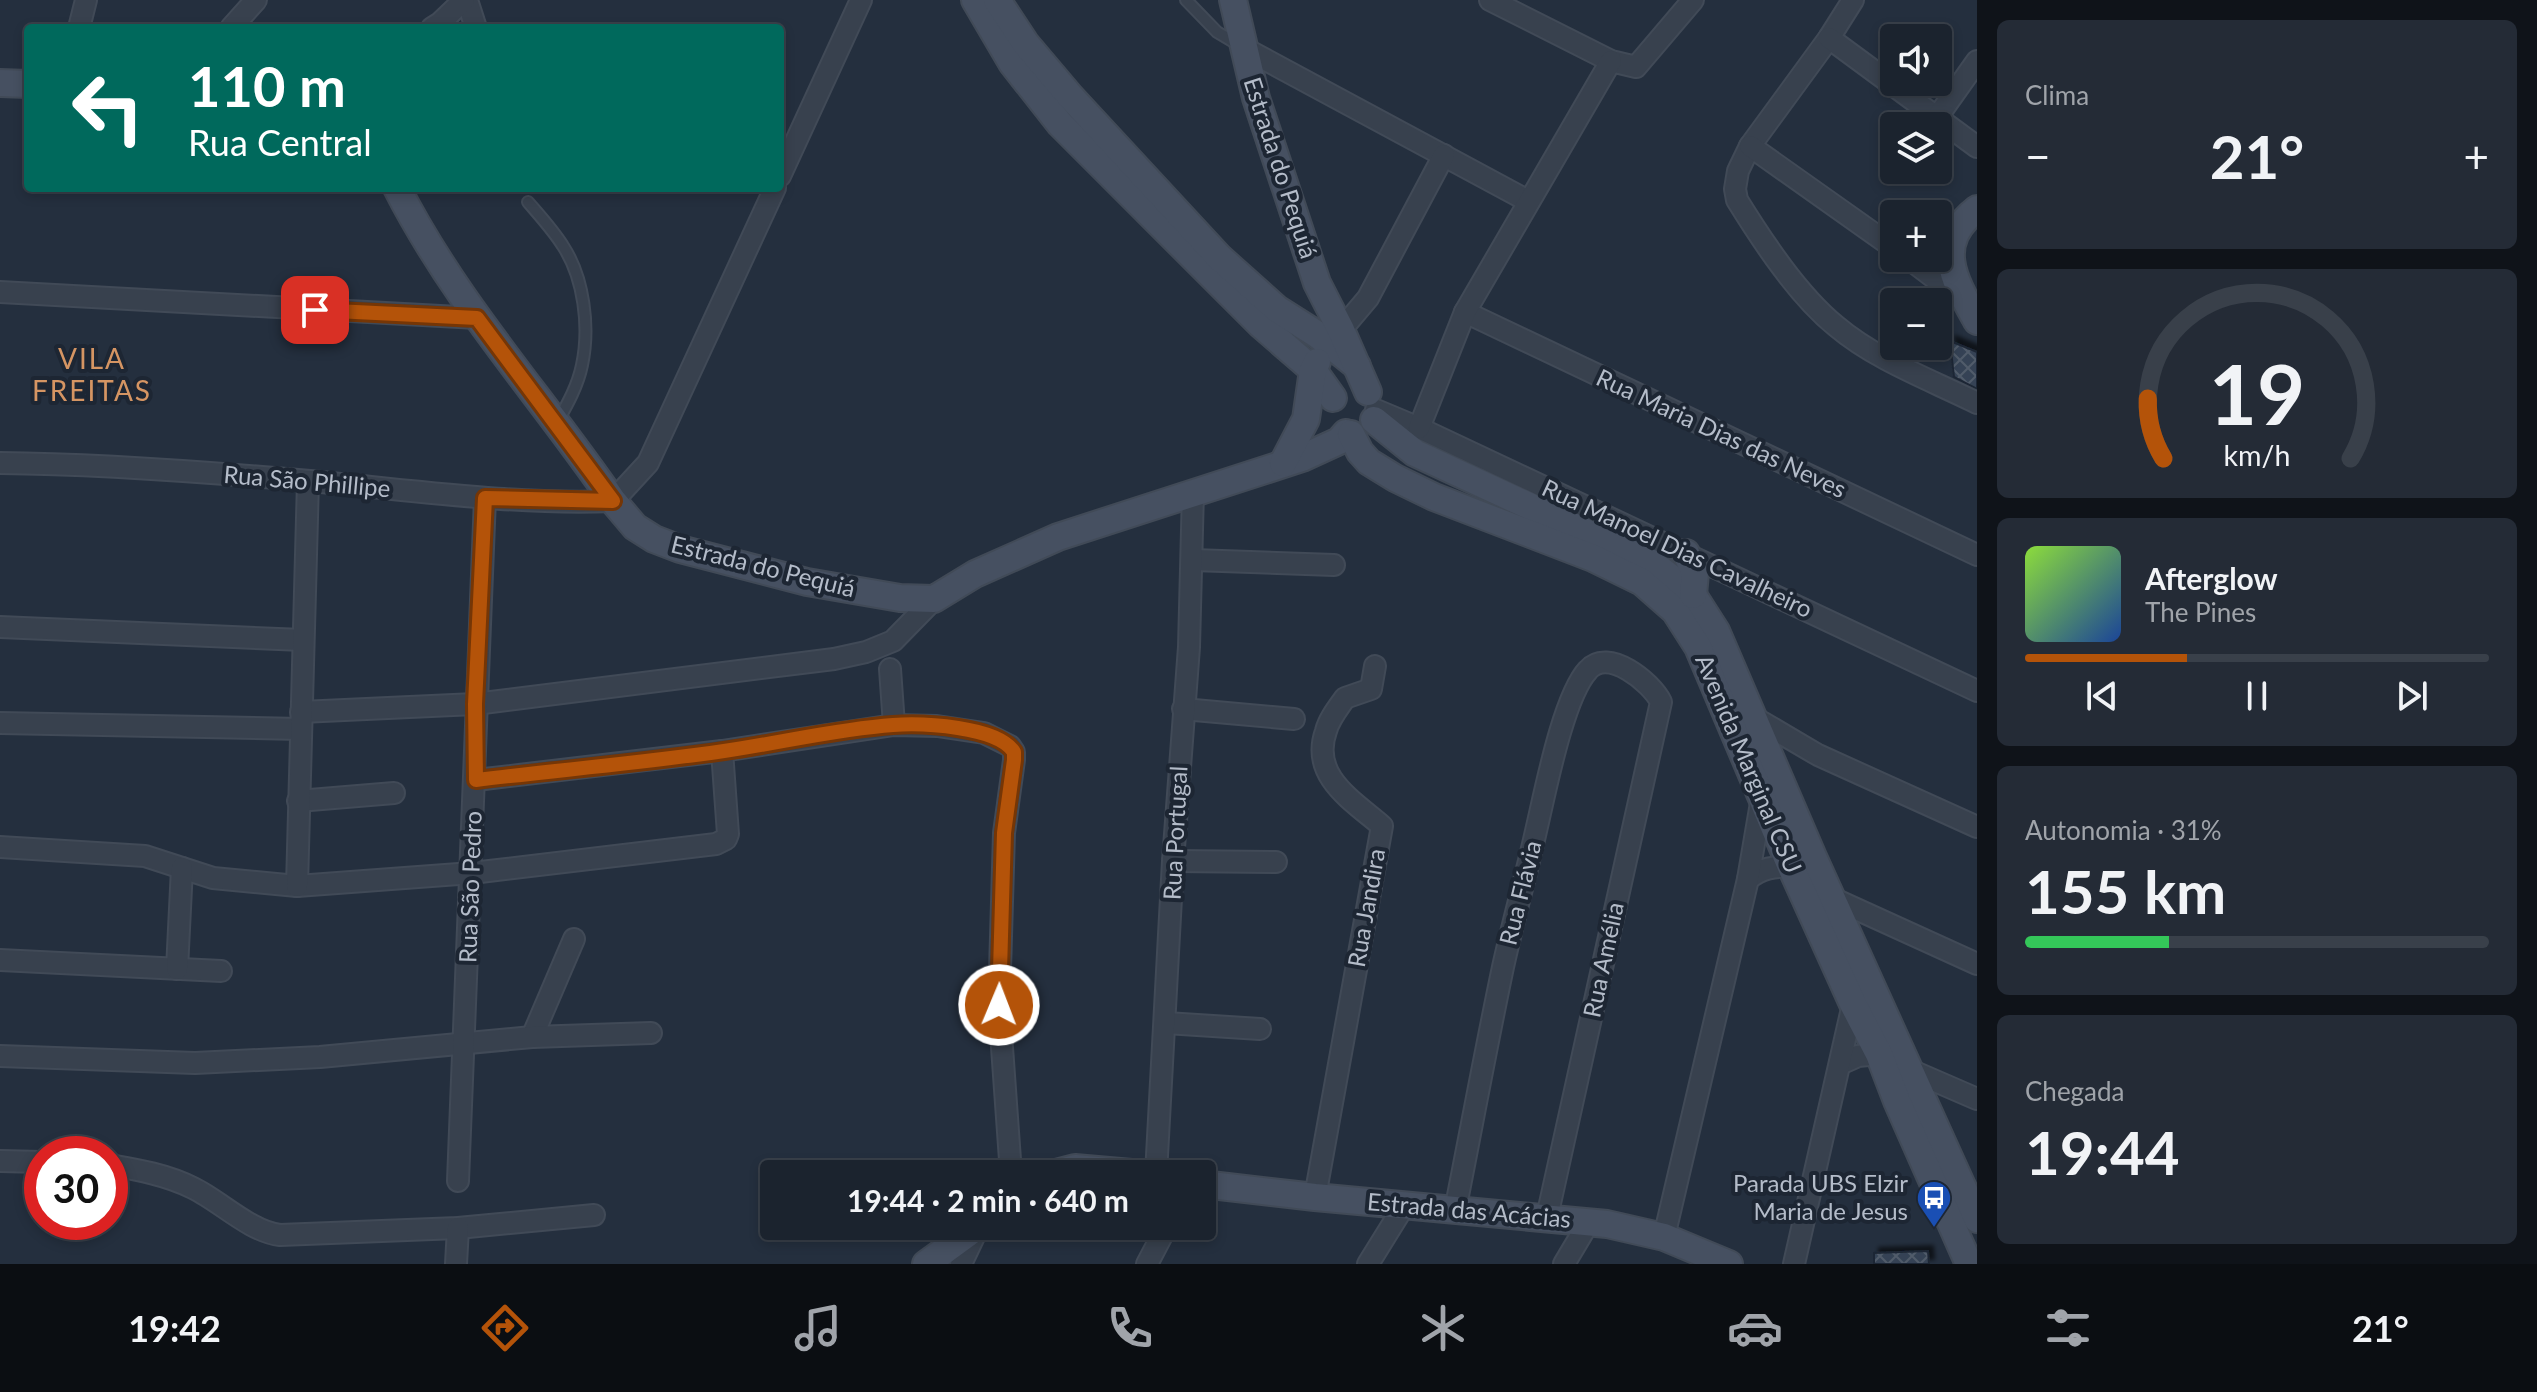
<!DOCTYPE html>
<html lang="pt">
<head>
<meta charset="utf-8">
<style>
	:root { --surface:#1b232e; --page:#242b36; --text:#f1f3f6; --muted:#a0a4aa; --line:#39404a; --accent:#b45309 }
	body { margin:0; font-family:Lato,sans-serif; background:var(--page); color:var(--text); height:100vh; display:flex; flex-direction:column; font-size:30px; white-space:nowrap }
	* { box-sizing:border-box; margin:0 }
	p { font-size:26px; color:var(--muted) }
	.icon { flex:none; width:44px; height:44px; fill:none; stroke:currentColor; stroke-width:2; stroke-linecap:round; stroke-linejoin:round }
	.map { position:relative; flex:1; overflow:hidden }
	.panel { display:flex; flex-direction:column; gap:20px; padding:20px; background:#0f1319; width:560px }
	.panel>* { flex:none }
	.hud { position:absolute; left:24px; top:24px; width:760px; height:168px; border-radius:8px; box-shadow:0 4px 12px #0003,0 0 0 2px var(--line); background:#00695c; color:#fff; overflow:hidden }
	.controls { position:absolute; left:1880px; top:24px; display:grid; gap:16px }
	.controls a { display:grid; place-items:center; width:72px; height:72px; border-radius:8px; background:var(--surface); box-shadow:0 4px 12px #0003,0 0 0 2px var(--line); font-size:40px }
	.speed { position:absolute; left:24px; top:1136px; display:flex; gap:16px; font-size:40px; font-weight:700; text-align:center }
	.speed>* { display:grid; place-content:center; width:104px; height:104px; border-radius:50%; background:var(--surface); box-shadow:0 4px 12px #0003,0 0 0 2px var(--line); line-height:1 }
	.speed .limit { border:12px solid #d22; background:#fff; color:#111 }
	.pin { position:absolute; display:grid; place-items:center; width:68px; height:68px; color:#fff; margin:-34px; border-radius:16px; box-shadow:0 4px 12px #0006 }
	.me { position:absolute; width:88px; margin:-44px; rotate:1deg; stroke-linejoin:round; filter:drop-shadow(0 0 6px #0008) }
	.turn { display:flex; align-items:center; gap:28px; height:168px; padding:0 32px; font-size:36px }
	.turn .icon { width:104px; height:104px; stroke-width:2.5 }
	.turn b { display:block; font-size:56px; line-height:68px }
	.big { font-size:60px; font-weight:700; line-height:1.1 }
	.panel .widget { flex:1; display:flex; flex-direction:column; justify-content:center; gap:12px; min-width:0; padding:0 28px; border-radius:12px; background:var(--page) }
	.panel .dial { align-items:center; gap:0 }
	.dial svg { height:208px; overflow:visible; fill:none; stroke:var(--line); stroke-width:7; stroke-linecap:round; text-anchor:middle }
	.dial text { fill:var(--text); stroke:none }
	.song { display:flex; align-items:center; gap:24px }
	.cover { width:96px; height:96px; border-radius:12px; background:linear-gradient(135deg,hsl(90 70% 55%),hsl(220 70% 35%)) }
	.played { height:8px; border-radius:4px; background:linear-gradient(90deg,var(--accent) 35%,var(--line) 35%) }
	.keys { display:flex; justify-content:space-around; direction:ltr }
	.heat { display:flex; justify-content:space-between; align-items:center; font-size:44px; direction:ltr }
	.charge { height:12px; border-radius:6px; background:linear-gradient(90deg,#34c759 31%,var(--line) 0) }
	.trip { position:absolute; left:760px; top:1160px; width:456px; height:80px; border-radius:8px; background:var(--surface); box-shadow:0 4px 12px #0003,0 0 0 2px var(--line); font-weight:700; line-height:80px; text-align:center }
	.menu { display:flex; height:128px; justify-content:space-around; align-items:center; background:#0b0e12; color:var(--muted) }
	.menu .icon { width:56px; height:56px }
	.menu .on { color:var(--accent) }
	.menu b { font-size:36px; color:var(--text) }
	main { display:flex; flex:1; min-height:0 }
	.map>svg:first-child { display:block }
</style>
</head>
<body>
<main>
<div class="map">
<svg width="1977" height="1264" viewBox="0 0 1977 1264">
	<defs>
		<pattern id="building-cross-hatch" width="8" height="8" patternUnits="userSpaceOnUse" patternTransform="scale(2)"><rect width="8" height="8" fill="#364354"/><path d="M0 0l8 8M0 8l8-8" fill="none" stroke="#515c6b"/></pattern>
		<filter id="shadow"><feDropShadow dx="5" dy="-5" stdDeviation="2" flood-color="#0009"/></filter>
	</defs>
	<rect width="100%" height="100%" fill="#242f3e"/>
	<g fill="url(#building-cross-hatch)" stroke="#1f2835" stroke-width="2" filter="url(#shadow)">
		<polygon points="1950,341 1977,352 1977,389 1954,377"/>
		<polygon points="1928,1251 1929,1264 1874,1264 1874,1253"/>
	</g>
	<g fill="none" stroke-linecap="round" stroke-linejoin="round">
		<defs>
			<g id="lane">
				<polyline points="1186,0 1217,32 1239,45"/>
				<path d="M528,202C540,216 553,230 563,246C584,278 590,327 582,365C578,385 568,403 558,421"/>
			</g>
			<g id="street">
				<polyline points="467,0 476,28"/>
				<polyline points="1490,0 1611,61 1636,67 1693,0"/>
				<path d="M1853,0L1829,38L1750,146L1738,171L1735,189L1737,200C1763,242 1798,295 1836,326C1876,360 1931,380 1977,403"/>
				<polyline points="79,28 86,0"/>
				<polyline points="231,28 256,0"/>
				<polyline points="432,28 440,23 464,0"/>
				<polyline points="1829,38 1977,147"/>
				<polyline points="1242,47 1528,201"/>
				<polyline points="1938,116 1977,61"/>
				<polyline points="1750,146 1894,248"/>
				<polyline points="780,176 861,0"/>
				<polyline points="1908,258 1966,302"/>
				<polyline points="0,292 477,318"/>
				<polyline points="1465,312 1977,555"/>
				<polyline points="1341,330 1368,298 1444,155"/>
				<polyline points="1376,410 1419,428 1977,691"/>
				<polyline points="1419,428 1465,312 1611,61"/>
				<path d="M0,463C103,464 207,472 310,481C411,490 512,505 613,501L648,463L775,188"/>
				<polyline points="1193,560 1334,565"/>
				<polyline points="0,627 303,640"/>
				<polyline points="890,669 894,725"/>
				<polyline points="1183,709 1294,719"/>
				<polyline points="301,712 475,704 834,659 866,652 893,641 934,599"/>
				<polyline points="1755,718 1818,755 1977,827"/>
				<polyline points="0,723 301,729"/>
				<polyline points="476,780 722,751 894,725 937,726 984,733 1010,746 1014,752 1014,760 1004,833 999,1005 1011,1174"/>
				<polyline points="298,801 394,793"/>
				<polyline points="0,847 145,856 213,878 297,886 472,873 716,844 726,839 728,834 722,751"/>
				<polyline points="1173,861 1276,862"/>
				<path d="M1748,879C1762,868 1774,866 1791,867"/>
				<polyline points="297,886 308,481"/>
				<polyline points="1832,898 1977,964"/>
				<polyline points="0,960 221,971"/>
				<polyline points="177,969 182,868"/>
				<polyline points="1166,1023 1260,1029"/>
				<polyline points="532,1037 574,939"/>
				<polyline points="0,1056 195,1063 320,1057 532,1037 651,1033"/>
				<polyline points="1840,1064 1858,1056 1879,1054 1910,1070 1977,1099"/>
				<polyline points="0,1161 42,1162"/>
				<path d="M110,1165C139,1170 167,1175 193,1188C220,1201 251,1232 280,1235L458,1228L594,1215"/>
				<polyline points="1156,1174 1173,861 1189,647 1193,491"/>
				<polyline points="458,1181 485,498"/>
				<path d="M1315,1197L1382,826C1352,800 1310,776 1326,731C1329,719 1338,708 1345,698L1371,689L1375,666"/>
				<path d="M1455,1211C1471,1130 1486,1048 1503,967C1513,921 1526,876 1536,831C1545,793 1563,697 1588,670C1608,647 1651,682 1661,702L1547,1217"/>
				<polyline points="1664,1237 1748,879 1762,797"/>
				<polyline points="456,1264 458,1228"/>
				<polyline points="961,1264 979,1226"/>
				<polyline points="1147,1264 1167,1226"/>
				<polyline points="1368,1264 1404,1206"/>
				<polyline points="1564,1264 1589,1222"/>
				<polyline points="1794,1264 1853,1004"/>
			</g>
			<g id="secondary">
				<polyline points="975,0 1012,63 1060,124 1261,325 1313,370 1333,398"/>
				<polyline points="997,0 1026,44 1070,96 1219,257 1277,309 1318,335 1357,366"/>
				<polyline points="1233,0 1256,98 1317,283 1341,330 1368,392"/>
				<polyline points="0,83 28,84"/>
				<path d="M397,188C455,302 541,396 613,501L635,527L654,539L680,549L807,582L900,598L934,599L975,574L1058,537L1302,458L1339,441L1346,433"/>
				<path d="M1977,209C1932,244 1954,280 1977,321"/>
				<polyline points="1374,420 1415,453 1652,563 1693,595 1716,631 1813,857 1977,1219"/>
				<polyline points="1351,434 1360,452 1369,462 1395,478 1434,497 1593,558 1642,582 1675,611 1698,647 1791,867 1853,1004 1879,1054 1897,1101 1969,1264"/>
				<polyline points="1283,463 1306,419 1313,370 1317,362"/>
				<polyline points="1686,553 1695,573 1693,595"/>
				<polyline points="1052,1174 1075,1168 1143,1174"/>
				<polyline points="1202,1184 1315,1197 1607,1224 1664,1237 1729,1264"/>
				<polyline points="926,1264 978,1226"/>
			</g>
		</defs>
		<use href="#lane" stroke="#414a57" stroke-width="14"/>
		<use href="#street" stroke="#414a57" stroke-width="24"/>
		<use href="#secondary" stroke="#414a57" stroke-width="30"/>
		<use href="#lane" stroke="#38414e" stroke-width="10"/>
		<use href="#street" stroke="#38414e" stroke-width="20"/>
		<use href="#secondary" stroke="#465061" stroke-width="26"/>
	</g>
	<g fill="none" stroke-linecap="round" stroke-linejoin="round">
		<defs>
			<path id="route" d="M315,310L477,318L613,501L485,498L475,704L476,780C558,770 642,763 724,751C780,743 837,729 893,725C922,723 997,726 1014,752V760L1004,833L999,1005"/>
		</defs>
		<use href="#route" stroke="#753606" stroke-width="20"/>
		<use href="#route" stroke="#b45309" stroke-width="14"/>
	</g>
	<defs>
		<symbol id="bus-pin" viewBox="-11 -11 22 30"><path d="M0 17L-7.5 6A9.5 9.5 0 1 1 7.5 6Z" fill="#1a4fb4" stroke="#1d2633"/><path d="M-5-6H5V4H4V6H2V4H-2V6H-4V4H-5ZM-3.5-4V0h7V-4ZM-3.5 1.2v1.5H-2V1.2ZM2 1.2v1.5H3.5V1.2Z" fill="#fff"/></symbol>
	</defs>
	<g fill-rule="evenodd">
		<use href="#bus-pin" x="1914" y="1178" width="40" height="54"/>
	</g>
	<g text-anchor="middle" stroke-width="8" stroke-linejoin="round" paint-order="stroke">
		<g font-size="24" fill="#b4bcc9" stroke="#1d2633">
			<text transform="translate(1280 168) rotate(72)" y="8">Estrada do Pequiá</text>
			<text transform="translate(1721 434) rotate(25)" y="8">Rua Maria Dias das Neves</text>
			<text transform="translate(307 482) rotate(5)" y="8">Rua São Phillipe</text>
			<text transform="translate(1677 549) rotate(25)" y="8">Rua Manoel Dias Cavalheiro</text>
			<text transform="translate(763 567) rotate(14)" y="8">Estrada do Pequiá</text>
			<text transform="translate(1748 764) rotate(67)" y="8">Avenida Marginal CSU</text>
			<text transform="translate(1176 833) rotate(-87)" y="8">Rua Portugal</text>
			<text transform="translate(471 887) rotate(-88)" y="8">Rua São Pedro</text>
			<text transform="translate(1521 893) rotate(-76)" y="8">Rua Flávia</text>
			<text transform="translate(1367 908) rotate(-80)" y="8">Rua Jandira</text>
			<text transform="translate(1604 960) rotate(-78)" y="8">Rua Amélia</text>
			<text transform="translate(1469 1211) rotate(5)" y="8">Estrada das Acácias</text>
		</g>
		<g font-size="24" fill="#b4bcc9" stroke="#1d2633" text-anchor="end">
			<text x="1908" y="1192">Parada UBS Elzir<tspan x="1908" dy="28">Maria de Jesus</tspan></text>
		</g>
		<g font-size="28" letter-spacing="2" fill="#d59563" stroke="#1d2633">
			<text x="92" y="369">VILA<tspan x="92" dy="32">FREITAS</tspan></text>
		</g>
	</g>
</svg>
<div class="controls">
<a><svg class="icon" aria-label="sound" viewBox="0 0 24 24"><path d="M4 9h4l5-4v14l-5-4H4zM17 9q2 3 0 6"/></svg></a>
<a><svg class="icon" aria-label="layers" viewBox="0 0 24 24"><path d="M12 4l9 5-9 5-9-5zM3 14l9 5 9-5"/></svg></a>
<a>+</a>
<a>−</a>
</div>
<div class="speed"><div class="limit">30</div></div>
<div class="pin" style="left:315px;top:310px;background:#d93025"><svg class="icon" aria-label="arrive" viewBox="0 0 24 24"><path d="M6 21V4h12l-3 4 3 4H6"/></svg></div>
<svg class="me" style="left:999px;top:1005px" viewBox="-20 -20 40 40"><circle r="17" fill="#b45309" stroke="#fff" stroke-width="3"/><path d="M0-11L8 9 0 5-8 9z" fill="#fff"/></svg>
<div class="trip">19:44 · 2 min · 640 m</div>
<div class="hud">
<div class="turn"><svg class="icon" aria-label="left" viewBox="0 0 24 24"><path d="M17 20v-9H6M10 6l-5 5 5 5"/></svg><div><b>110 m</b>Rua Central</div></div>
</div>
</div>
<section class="panel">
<div class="widget"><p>Clima</p>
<div class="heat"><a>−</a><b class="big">21°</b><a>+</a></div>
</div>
<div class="widget dial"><svg viewBox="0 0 100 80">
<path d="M14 69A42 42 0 1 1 86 69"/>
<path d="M14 69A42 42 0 0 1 8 46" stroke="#b45309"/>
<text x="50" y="56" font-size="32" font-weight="700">19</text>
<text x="50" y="72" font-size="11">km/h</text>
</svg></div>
<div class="widget">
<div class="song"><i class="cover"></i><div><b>Afterglow</b><p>The Pines</p></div></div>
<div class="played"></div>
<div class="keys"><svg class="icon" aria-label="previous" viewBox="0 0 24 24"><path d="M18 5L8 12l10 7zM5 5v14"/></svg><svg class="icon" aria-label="pause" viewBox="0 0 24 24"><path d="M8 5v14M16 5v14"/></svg><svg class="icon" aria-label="next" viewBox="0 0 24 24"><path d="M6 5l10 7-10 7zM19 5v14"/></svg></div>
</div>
<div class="widget"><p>Autonomia · 31%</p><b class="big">155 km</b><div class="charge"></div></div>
<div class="widget"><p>Chegada</p><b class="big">19:44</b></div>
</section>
</main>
<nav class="menu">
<b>19:42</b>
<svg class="icon on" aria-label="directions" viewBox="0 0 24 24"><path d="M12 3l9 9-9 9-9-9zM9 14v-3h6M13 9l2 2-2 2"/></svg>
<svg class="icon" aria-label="music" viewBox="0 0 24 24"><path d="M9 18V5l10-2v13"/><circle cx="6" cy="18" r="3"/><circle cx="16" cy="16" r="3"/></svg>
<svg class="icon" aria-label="phone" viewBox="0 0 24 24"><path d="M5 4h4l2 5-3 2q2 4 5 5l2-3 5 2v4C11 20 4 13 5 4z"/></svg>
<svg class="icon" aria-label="climate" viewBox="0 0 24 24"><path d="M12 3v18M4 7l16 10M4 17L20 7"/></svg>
<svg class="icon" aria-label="car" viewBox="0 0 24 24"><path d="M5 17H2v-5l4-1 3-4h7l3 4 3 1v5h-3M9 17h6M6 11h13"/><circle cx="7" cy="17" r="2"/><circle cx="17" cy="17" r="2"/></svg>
<svg class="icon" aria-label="filters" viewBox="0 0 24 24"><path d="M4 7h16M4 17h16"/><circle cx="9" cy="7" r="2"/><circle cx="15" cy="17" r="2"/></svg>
<b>21°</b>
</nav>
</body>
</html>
